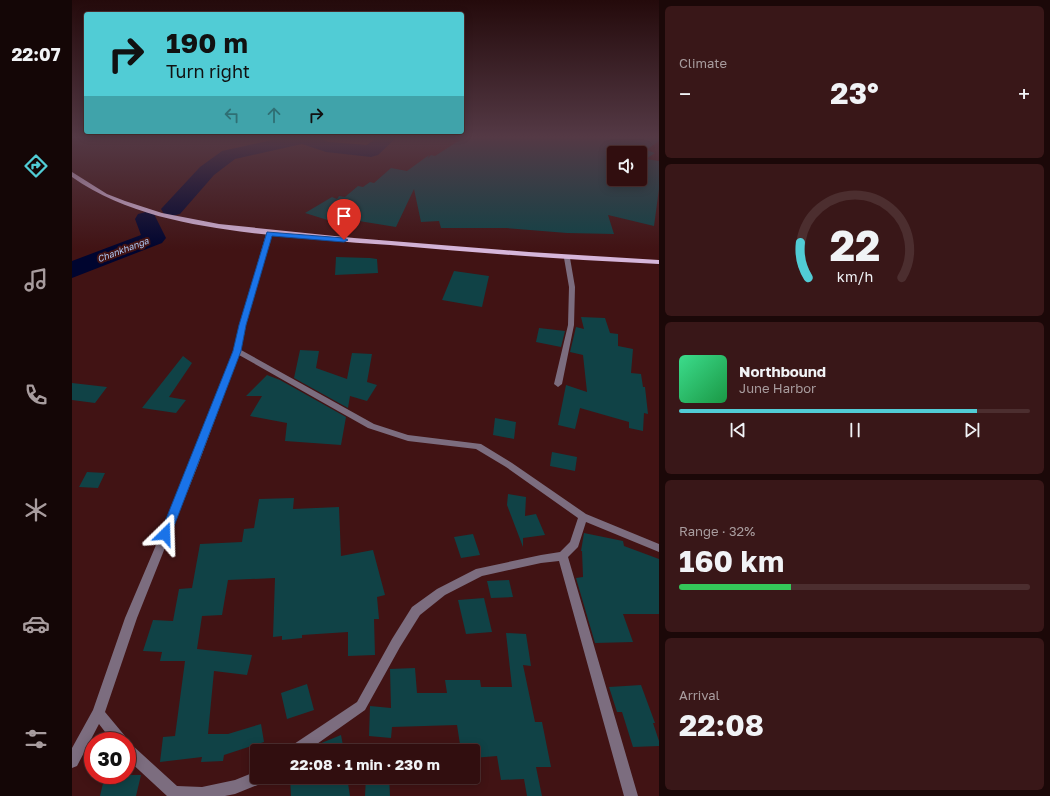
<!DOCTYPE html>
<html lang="en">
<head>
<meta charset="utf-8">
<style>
	:root { --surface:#310e0f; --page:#391718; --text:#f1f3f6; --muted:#a89c9e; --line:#4c2e2f; --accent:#51ccd5 }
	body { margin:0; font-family:"Golos Text",sans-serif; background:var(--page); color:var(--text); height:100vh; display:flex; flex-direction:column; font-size:15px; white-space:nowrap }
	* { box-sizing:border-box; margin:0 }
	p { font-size:13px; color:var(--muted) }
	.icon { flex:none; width:22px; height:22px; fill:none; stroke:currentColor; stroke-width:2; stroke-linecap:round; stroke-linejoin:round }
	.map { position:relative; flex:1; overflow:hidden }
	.panel { display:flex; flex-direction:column; gap:6px; padding:6px; background:#1b0808; width:391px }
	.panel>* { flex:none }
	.guide { position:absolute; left:12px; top:12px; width:380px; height:122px; border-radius:4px; box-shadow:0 2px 10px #0003,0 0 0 1px var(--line); background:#51ccd5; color:#111; overflow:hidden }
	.tools { position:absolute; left:535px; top:146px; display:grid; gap:8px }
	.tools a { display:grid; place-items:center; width:40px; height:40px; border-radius:4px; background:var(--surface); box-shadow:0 2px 10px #0003,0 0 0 1px var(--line); font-size:20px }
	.speed { position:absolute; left:12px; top:732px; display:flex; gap:8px; font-size:20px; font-weight:700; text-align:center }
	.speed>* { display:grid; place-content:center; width:52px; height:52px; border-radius:50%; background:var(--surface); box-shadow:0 2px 10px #0003,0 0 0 1px var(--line); line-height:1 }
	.speed .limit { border:6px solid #d22; background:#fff; color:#111 }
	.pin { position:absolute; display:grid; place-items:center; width:34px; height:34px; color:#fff; margin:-41px -17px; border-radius:50% 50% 50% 0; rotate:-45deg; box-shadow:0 0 4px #0007 }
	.pin .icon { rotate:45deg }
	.me { position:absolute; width:44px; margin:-22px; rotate:22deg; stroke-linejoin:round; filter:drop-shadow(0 0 3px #0008) }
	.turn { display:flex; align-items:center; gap:14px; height:84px; padding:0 16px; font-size:18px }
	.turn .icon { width:52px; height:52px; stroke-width:2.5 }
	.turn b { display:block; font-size:28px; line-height:34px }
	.lanes { display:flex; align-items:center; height:38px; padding:0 16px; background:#0003; justify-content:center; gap:20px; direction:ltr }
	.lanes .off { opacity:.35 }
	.big { font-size:30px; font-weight:700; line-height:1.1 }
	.panel .widget { flex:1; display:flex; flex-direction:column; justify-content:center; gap:6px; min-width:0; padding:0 14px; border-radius:6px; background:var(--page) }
	.panel .dial { align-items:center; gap:0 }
	.dial svg { height:104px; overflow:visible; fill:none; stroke:var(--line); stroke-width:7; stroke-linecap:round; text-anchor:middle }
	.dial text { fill:var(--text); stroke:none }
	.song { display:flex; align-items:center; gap:12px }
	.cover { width:48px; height:48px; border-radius:6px; background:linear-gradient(135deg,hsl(150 70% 55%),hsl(140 70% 35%)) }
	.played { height:4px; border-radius:2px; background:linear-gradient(90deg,var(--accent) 85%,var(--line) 85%) }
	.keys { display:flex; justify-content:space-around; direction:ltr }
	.heat { display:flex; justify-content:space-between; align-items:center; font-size:22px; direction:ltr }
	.charge { height:6px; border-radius:3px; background:linear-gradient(90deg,#34c759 32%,var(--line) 0) }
	.trip { position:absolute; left:178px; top:744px; width:230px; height:40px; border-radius:4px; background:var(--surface); box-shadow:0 2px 10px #0003,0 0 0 1px var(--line); font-weight:700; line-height:40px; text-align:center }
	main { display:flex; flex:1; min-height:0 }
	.dock { display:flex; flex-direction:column; width:72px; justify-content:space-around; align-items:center; background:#140606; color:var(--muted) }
	.dock .icon { width:28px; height:28px }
	.dock .selected { color:var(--accent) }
	.dock b { font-size:18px; color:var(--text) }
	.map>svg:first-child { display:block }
</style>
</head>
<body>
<main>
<nav class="dock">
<b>22:07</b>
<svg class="icon selected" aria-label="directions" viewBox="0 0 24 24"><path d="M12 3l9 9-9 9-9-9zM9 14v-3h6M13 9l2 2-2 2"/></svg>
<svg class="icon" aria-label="music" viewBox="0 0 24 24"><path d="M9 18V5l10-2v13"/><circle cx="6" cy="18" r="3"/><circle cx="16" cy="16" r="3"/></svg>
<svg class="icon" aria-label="phone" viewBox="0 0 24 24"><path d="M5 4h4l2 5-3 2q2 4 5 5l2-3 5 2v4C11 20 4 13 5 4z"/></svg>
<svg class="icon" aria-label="climate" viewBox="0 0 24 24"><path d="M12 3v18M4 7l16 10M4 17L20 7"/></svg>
<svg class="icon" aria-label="car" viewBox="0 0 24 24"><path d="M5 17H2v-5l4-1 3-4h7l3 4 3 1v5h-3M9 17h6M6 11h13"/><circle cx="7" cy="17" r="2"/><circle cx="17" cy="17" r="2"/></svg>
<svg class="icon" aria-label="filters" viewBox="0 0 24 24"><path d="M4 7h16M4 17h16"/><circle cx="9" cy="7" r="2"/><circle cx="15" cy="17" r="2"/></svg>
</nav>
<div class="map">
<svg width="587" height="796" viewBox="0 0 587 796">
	<rect width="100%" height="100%" fill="#411314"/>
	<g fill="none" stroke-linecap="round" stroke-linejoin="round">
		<g fill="#00052f" fill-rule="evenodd">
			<polygon points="209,138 246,138 257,142 295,145 304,138 324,138 306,155 299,157 254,152 230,144 163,159 142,175 108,214 100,216 92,214 89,209 128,167 150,151"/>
			<polygon points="74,212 82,214 94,238 90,243 0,278 0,261 69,235 63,219 66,214"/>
		</g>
	</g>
	<g fill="#104246" fill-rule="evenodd">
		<path d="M391,138H587V141L574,150L583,153L574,159L587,161V189L582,226L536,215L542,234L495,233L434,228H369L367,221L349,222L342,189L324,227L287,221L283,226L266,224L267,217L262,222L233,213L260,197L265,199L267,196L273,197L286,186L291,187L298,182L302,183L319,168L335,171L357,155L356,158L359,155L363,156ZM542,153H568V179H542Z"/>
		<polygon points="264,257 298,258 305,259 306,273 263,275"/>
		<polygon points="382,271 417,276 410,307 370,300"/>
		<polygon points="509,317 533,318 538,333 546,334 546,346 561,349 559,373 569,374 571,387 573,387 576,414 572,413 571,431 557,428 557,422 508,408 503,429 486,425 494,385 515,392 511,355 498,352 504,327 512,329"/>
		<polygon points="467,328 493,331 489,347 464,342"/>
		<polygon points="228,350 247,351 244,368 275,379 280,353 300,354 295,382 305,385 295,401 278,396 276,408 222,378"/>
		<polygon points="111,356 120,363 97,397 114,400 104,413 70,408"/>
		<polygon points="195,375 208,380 274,417 269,445 213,441 215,423 178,416 190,396 174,396"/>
		<polygon points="0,383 35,387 23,403 0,400"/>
		<polygon points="423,418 444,422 442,439 421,435"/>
		<polygon points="480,452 505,457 503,471 478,466"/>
		<polygon points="15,472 33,473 26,488 7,487"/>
		<polygon points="436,494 454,497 453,516 464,514 473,535 451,538 451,547 435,505"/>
		<polygon points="222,498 221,509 267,507 269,556 301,550 313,595 305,597 307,619 302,619 303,655 276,656 276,632 230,635 230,638 210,640 210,636 201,637 203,578 156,580 150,615 130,616 125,649 180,655 175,675 142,671 136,734 156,734 189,724 192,742 152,755 151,761 129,762 130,757 88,762 91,737 103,736 113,661 88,661 90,652 71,651 81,620 101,621 107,589 120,588 128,544 170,542 172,529 182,528 187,499"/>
		<polygon points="512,533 551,541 552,546 587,559 587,614 551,614 561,642 523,643 504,578 511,577 510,551 509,551"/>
		<polygon points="401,534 408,555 389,558 382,537"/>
		<polygon points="437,580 441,597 419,598 415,581"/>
		<polygon points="412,598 420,632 394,634 386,600"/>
		<polygon points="434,633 454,634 459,666 451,665 463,722 470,722 479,767 464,767 470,796 455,796 452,779 429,780 425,756 401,758 401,751 389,751 385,725 320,727 319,738 297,736 298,706 319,708 318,669 343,668 345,693 375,693 373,680 408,680 409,687 440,687"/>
		<polygon points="235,684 242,710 215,719 209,693"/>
		<polygon points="569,685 583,723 581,723 587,741 587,746 561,747 550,712 545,712 537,687"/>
		<polygon points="269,735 272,751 249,751 247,744"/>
		<polygon points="33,775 69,775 64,796 28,796"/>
		<polygon points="218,777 275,777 278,796 219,796"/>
		<polygon points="294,777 317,777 318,796 293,796"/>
	</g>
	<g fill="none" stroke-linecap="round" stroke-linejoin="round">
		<g fill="#7c6d7f" fill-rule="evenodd">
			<polygon points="197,232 200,234 174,325 169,350 302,424 336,435 409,444 440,463 514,514 587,544 587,552 514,522 506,547 496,557 566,796 552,796 487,561 469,563 410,576 373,595 348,615 328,647 293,710 235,751 217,751 219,746 285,702 320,639 340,607 365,589 404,569 469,555 488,552 498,542 506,518 434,467 404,449 336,441 296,428 167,355 126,465 65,618 33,712 53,736 54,741 40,741 27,724 5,766 0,768 0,748 21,710 53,618 118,465 161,351 168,325 194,234"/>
			<polygon points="495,256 498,258 503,287 502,325 490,384 486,387 482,384 496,325 497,287 492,258"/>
			<polygon points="55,743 60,745 105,786 130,787 163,780 185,771 185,777 195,777 193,782 163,794 153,796 95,796 55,759"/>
		</g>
		<path fill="#d6b6da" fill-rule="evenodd" d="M0,172L35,194L53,201L90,213L147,224L282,238L457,252L587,260V264C497,260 408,253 318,245C272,242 226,238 180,233C117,225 53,214 0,177Z"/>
	</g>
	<linearGradient id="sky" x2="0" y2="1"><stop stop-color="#240a0b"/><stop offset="0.55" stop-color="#543945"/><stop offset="1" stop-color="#543945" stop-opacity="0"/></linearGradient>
	<rect width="587" height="249" fill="url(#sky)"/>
	<polygon fill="#1a73e8" stroke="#114b97" points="195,232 272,238 276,240 272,242 200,236 174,325 169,351 99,534 97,538 93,539 89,538 88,534 161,351 167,325"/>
	<g text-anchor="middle" stroke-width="4" stroke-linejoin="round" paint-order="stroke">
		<g font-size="9" font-style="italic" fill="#b1cbf8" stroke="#411314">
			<text transform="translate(51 250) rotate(-21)" y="3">Chankhanga</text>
		</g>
	</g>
</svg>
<div class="tools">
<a><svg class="icon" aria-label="sound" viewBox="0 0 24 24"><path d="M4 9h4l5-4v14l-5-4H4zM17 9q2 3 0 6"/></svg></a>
</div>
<div class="speed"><div class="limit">30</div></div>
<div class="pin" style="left:272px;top:240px;background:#d93025"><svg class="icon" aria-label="arrive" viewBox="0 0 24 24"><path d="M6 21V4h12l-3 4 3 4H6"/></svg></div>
<svg class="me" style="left:93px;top:534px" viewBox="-20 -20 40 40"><path d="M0-17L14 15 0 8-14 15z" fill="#1a73e8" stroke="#fff" stroke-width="4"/></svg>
<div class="trip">22:08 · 1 min · 230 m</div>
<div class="guide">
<div class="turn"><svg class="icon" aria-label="right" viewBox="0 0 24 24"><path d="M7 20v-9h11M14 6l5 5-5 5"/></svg><div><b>190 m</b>Turn right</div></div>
<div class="lanes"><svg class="icon off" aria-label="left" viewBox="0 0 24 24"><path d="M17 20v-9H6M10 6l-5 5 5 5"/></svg><svg class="icon off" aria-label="ahead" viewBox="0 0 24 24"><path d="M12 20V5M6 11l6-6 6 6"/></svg><svg class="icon" aria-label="right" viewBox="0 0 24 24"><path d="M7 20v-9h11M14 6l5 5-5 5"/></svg></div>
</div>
</div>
<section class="panel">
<div class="widget"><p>Climate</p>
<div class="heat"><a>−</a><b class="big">23°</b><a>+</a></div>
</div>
<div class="widget dial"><svg viewBox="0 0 100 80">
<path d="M14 69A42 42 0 1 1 86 69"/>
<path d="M14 69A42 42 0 0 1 8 42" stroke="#51ccd5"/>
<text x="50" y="56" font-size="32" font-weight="700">22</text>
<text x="50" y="72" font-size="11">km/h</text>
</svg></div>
<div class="widget">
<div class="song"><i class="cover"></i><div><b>Northbound</b><p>June Harbor</p></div></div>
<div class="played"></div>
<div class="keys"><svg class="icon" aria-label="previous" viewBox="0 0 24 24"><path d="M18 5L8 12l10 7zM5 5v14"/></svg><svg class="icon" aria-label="pause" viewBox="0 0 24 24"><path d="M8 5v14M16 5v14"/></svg><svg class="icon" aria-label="next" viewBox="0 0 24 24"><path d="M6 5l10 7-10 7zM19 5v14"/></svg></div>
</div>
<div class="widget"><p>Range · 32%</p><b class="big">160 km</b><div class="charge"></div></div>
<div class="widget"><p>Arrival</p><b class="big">22:08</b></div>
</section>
</main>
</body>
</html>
